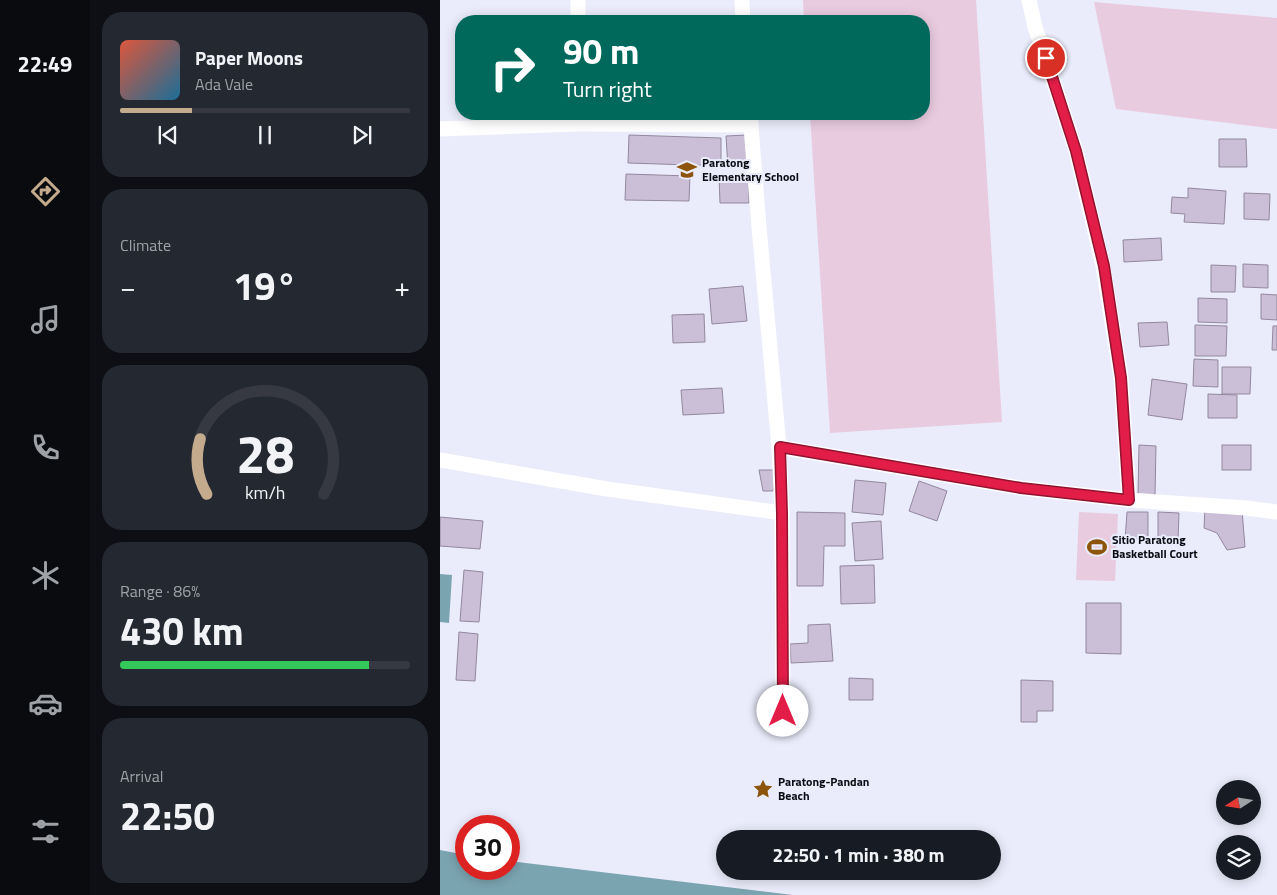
<!DOCTYPE html>
<html lang="en">
<head>
<meta charset="utf-8">
<style>
	:root { --surface:#171b24; --page:#242831; --text:#f1f3f6; --muted:#9ea1a6; --line:#363941; --accent:#c4ab8d }
	body { margin:0; font-family:"Titillium Web",sans-serif; background:var(--page); color:var(--text); height:100vh; display:flex; flex-direction:column; font-size:19px; white-space:nowrap }
	* { box-sizing:border-box; margin:0 }
	p { font-size:16px; color:var(--muted) }
	.icon { flex:none; width:28px; height:28px; fill:none; stroke:currentColor; stroke-width:2; stroke-linecap:round; stroke-linejoin:round }
	.map { position:relative; flex:1; overflow:hidden }
	.panel { display:flex; flex-direction:column; gap:12px; padding:12px; background:#0d0f14; width:350px }
	.panel>* { flex:none }
	.banner { position:absolute; left:15px; top:15px; width:475px; height:105px; border-radius:20px; box-shadow:0 2px 12px #0003; background:#00695c; color:#fff; overflow:hidden }
	.needle { width:32px; rotate:258deg }
	.tools { position:absolute; left:776px; top:780px; display:grid; gap:10px }
	.tools a { display:grid; place-items:center; width:45px; height:45px; border-radius:50%; background:var(--surface); box-shadow:0 2px 12px #0003; font-size:25px }
	.speed { position:absolute; left:15px; top:815px; display:flex; gap:10px; font-size:25px; font-weight:700; text-align:center }
	.speed>* { display:grid; place-content:center; width:65px; height:65px; border-radius:50%; background:var(--surface); box-shadow:0 2px 12px #0003; line-height:1 }
	.speed .limit { border:8px solid #d22; background:#fff; color:#111 }
	.pin { position:absolute; display:grid; place-items:center; width:42px; height:42px; color:#fff; margin:-21px; border:2px solid #fff; border-radius:50%; box-shadow:0 1px 5px #0007 }
	.me { position:absolute; width:55px; margin:-28px; rotate:0deg; stroke-linejoin:round; filter:drop-shadow(0 0 4px #0008) }
	.turn { display:flex; align-items:center; gap:18px; height:105px; padding:0 25px; font-size:22px }
	.turn .icon { width:65px; height:65px; stroke-width:2.5 }
	.turn b { display:block; font-size:35px; line-height:42px }
	.big { font-size:38px; font-weight:700; line-height:1.1 }
	.panel .card { flex:1; display:flex; flex-direction:column; justify-content:center; gap:8px; min-width:0; padding:0 18px; border-radius:20px; background:var(--page) }
	.panel .dial { align-items:center; gap:0 }
	.dial svg { height:130px; overflow:visible; fill:none; stroke:var(--line); stroke-width:7; stroke-linecap:round; text-anchor:middle }
	.dial text { fill:var(--text); stroke:none }
	.song { display:flex; align-items:center; gap:15px }
	.cover { width:60px; height:60px; border-radius:8px; background:linear-gradient(135deg,hsl(10 70% 55%),hsl(200 70% 35%)) }
	.played { height:5px; border-radius:2px; background:linear-gradient(90deg,var(--accent) 25%,var(--line) 25%) }
	.keys { display:flex; justify-content:space-around; direction:ltr }
	.heat { display:flex; justify-content:space-between; align-items:center; font-size:28px; direction:ltr }
	.charge { height:8px; border-radius:4px; background:linear-gradient(90deg,#34c759 86%,var(--line) 0) }
	.trip { position:absolute; left:276px; top:830px; width:285px; height:50px; border-radius:25px; background:var(--surface); box-shadow:0 2px 12px #0003; font-weight:700; line-height:50px; text-align:center }
	main { display:flex; flex:1; min-height:0 }
	.tab-bar { display:flex; flex-direction:column; width:90px; justify-content:space-around; align-items:center; background:#090b0e; color:var(--muted) }
	.tab-bar .icon { width:35px; height:35px }
	.tab-bar .current { color:var(--accent) }
	.tab-bar b { font-size:22px; color:var(--text) }
	.map>svg:first-child { display:block }
</style>
</head>
<body>
<main>
<nav class="tab-bar">
<b>22:49</b>
<svg class="icon current" aria-label="directions" viewBox="0 0 24 24"><path d="M12 3l9 9-9 9-9-9zM9 14v-3h6M13 9l2 2-2 2"/></svg>
<svg class="icon" aria-label="music" viewBox="0 0 24 24"><path d="M9 18V5l10-2v13"/><circle cx="6" cy="18" r="3"/><circle cx="16" cy="16" r="3"/></svg>
<svg class="icon" aria-label="phone" viewBox="0 0 24 24"><path d="M5 4h4l2 5-3 2q2 4 5 5l2-3 5 2v4C11 20 4 13 5 4z"/></svg>
<svg class="icon" aria-label="climate" viewBox="0 0 24 24"><path d="M12 3v18M4 7l16 10M4 17L20 7"/></svg>
<svg class="icon" aria-label="car" viewBox="0 0 24 24"><path d="M5 17H2v-5l4-1 3-4h7l3 4 3 1v5h-3M9 17h6M6 11h13"/><circle cx="7" cy="17" r="2"/><circle cx="17" cy="17" r="2"/></svg>
<svg class="icon" aria-label="filters" viewBox="0 0 24 24"><path d="M4 7h16M4 17h16"/><circle cx="9" cy="7" r="2"/><circle cx="15" cy="17" r="2"/></svg>
</nav>
<section class="panel">
<div class="card">
<div class="song"><i class="cover"></i><div><b>Paper Moons</b><p>Ada Vale</p></div></div>
<div class="played"></div>
<div class="keys"><svg class="icon" aria-label="previous" viewBox="0 0 24 24"><path d="M18 5L8 12l10 7zM5 5v14"/></svg><svg class="icon" aria-label="pause" viewBox="0 0 24 24"><path d="M8 5v14M16 5v14"/></svg><svg class="icon" aria-label="next" viewBox="0 0 24 24"><path d="M6 5l10 7-10 7zM19 5v14"/></svg></div>
</div>
<div class="card"><p>Climate</p>
<div class="heat"><a>−</a><b class="big">19°</b><a>+</a></div>
</div>
<div class="card dial"><svg viewBox="0 0 100 80">
<path d="M14 69A42 42 0 1 1 86 69"/>
<path d="M14 69A42 42 0 0 1 10 35" stroke="#c4ab8d"/>
<text x="50" y="56" font-size="32" font-weight="700">28</text>
<text x="50" y="72" font-size="11">km/h</text>
</svg></div>
<div class="card"><p>Range · 86%</p><b class="big">430 km</b><div class="charge"></div></div>
<div class="card"><p>Arrival</p><b class="big">22:50</b></div>
</section>
<div class="map">
<svg width="837" height="895" viewBox="0 0 837 895">
	<rect width="100%" height="100%" fill="#eaecfb"/>
	<g fill="#e9cbe0">
		<polygon points="363,0 536,0 562,422 390,433 370,114 484,114 484,21 364,21"/>
		<polygon points="654,2 837,18 837,129 676,109"/>
		<polygon points="639,512 678,514 675,581 636,580"/>
	</g>
	<g fill="#7ba4b1">
		<polygon points="0,574 12,575 9,623 0,622"/>
		<polygon points="0,850 26,855 26,869 69,869 69,861 353,895 0,895"/>
	</g>
	<g fill="#cabfd6" stroke="#93889e">
		<polygon points="189,135 281,138 281,166 188,163"/>
		<polygon points="307,135 308,167 288,168 286,136"/>
		<polygon points="779,139 806,139 807,167 779,167"/>
		<polygon points="186,174 250,176 249,201 185,200"/>
		<polygon points="279,176 309,176 309,203 280,203"/>
		<polygon points="748,188 786,191 784,224 744,222 745,214 731,213 732,197 748,198"/>
		<polygon points="804,193 830,194 829,220 804,219"/>
		<polygon points="721,238 722,260 684,262 683,240"/>
		<polygon points="803,264 828,265 828,288 803,287"/>
		<polygon points="771,265 796,266 795,292 771,292"/>
		<polygon points="303,286 307,321 272,324 269,289"/>
		<polygon points="821,294 837,295 837,320 821,319"/>
		<polygon points="758,298 787,299 787,323 758,322"/>
		<polygon points="264,314 265,342 233,343 232,315"/>
		<polygon points="727,322 729,345 700,347 698,323"/>
		<polygon points="755,325 787,326 786,356 755,356"/>
		<polygon points="833,326 837,326 837,350 832,350"/>
		<polygon points="754,359 778,360 778,387 753,386"/>
		<polygon points="782,367 811,367 810,394 782,394"/>
		<polygon points="712,379 747,384 742,420 708,415"/>
		<polygon points="282,388 284,413 243,415 241,390"/>
		<polygon points="768,394 797,395 797,418 768,418"/>
		<polygon points="699,445 716,446 715,495 698,495"/>
		<rect x="782" y="445" width="29" height="25"/>
		<polygon points="319,470 337,470 333,491 323,491"/>
		<polygon points="415,480 446,483 443,515 412,512"/>
		<polygon points="479,481 507,491 497,521 469,511"/>
		<polygon points="765,507 802,510 805,547 787,550 777,533 764,528"/>
		<polygon points="357,512 405,513 405,546 384,546 383,586 357,586"/>
		<polygon points="687,512 708,512 708,541 685,540"/>
		<polygon points="718,512 739,513 738,541 718,540"/>
		<polygon points="0,517 43,521 40,549 0,546"/>
		<polygon points="441,521 443,559 415,561 412,523"/>
		<polygon points="434,565 435,603 401,604 400,566"/>
		<polygon points="24,570 43,572 39,622 20,621"/>
		<polygon points="646,603 681,603 681,654 646,653"/>
		<polygon points="390,624 393,661 351,663 350,644 368,643 368,625"/>
		<polygon points="19,632 38,634 35,681 16,680"/>
		<polygon points="409,678 433,679 433,700 409,700"/>
		<polygon points="581,680 613,681 613,711 597,711 597,722 581,722"/>
	</g>
	<g fill="none" stroke-linecap="round" stroke-linejoin="round">
		<g stroke="#fff" stroke-width="15">
			<polyline points="302,0 303,21"/>
			<polyline points="589,0 595,27 611,74 636,151 663,266 681,378 689,500"/>
			<polyline points="138,21 138,0"/>
			<polyline points="310,114 319,227 339,447 581,488 689,500 806,508 837,512"/>
			<polyline points="136,124 311,125"/>
			<polyline points="0,129 136,124 136,114"/>
			<polyline points="339,447 342,513 343,711"/>
			<polyline points="0,460 167,489 342,513"/>
		</g>
	</g>
	<g fill="none" stroke-linecap="round" stroke-linejoin="round">
		<defs>
			<polyline id="route" points="343,711 342,513 340,447 581,488 689,500 681,378 664,266 636,151 606,58"/>
		</defs>
		<use href="#route" stroke="#92132f" stroke-width="12"/>
		<use href="#route" stroke="#e11d48" stroke-width="9"/>
	</g>
	<defs>
		<symbol id="school-bare" viewBox="-9 -9 18 18"><path d="M0-5L7-2L0 1L-7-2ZM-4 1L0 2.5L4 1V4Q0 6-4 4Z" fill="#8d540c" stroke="#eaecfb" stroke-width="2.5" paint-order="stroke"/></symbol>
		<symbol id="stadium-bare" viewBox="-9 -9 18 18"><path d="M0-5a6.5 5 0 1 0 0 10a6.5 5 0 1 0 0-10ZM-3.5-1.8h7v3.6h-7Z" fill="#8d540c" stroke="#eaecfb" stroke-width="2.5" paint-order="stroke"/></symbol>
		<symbol id="sight-bare" viewBox="-9 -9 18 18"><path d="M0-6L1.8-2.2L6-1.7L2.9 1.2L3.7 5.4L0 3.3L-3.7 5.4L-2.9 1.2L-6-1.7L-1.8-2.2Z" fill="#8d540c" stroke="#eaecfb" stroke-width="2.5" paint-order="stroke"/></symbol>
	</defs>
	<g fill-rule="evenodd">
		<use href="#school-bare" x="233" y="156" width="28" height="28"/>
		<use href="#stadium-bare" x="643" y="533" width="28" height="28"/>
		<use href="#sight-bare" x="309" y="775" width="28" height="28"/>
	</g>
	<g text-anchor="middle" stroke-width="4" stroke-linejoin="round" paint-order="stroke">
		<g font-size="12" font-weight="bold" fill="#0b0c13" stroke="#eaecfb" text-anchor="start">
			<text x="262" y="167">Paratong<tspan x="262" dy="14">Elementary School</tspan></text>
			<text x="672" y="544">Sitio Paratong<tspan x="672" dy="14">Basketball Court</tspan></text>
			<text x="338" y="786">Paratong-Pandan<tspan x="338" dy="14">Beach</tspan></text>
		</g>
	</g>
</svg>
<div class="tools">
<a><svg class="needle" viewBox="-14 -14 28 28"><path d="M0-13l5 13h-10z" fill="#e53935"/><path d="M0 13l5-13h-10z" fill="#9ea1a6"/></svg></a>
<a><svg class="icon" aria-label="layers" viewBox="0 0 24 24"><path d="M12 4l9 5-9 5-9-5zM3 14l9 5 9-5"/></svg></a>
</div>
<div class="speed"><div class="limit">30</div></div>
<div class="pin" style="left:606px;top:58px;background:#d93025"><svg class="icon" aria-label="arrive" viewBox="0 0 24 24"><path d="M6 21V4h12l-3 4 3 4H6"/></svg></div>
<svg class="me" style="left:343px;top:711px" viewBox="-20 -20 40 40"><circle r="19" fill="#fff"/><path d="M0-13L10 11 0 6-10 11z" fill="#e11d48"/></svg>
<div class="trip">22:50 · 1 min · 380 m</div>
<div class="banner">
<div class="turn"><svg class="icon" aria-label="right" viewBox="0 0 24 24"><path d="M7 20v-9h11M14 6l5 5-5 5"/></svg><div><b>90 m</b>Turn right</div></div>
</div>
</div>
</main>
</body>
</html>
